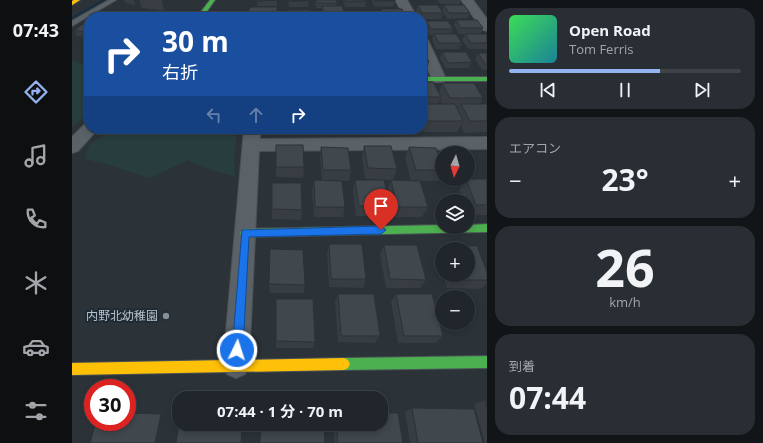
<!DOCTYPE html>
<html lang="ja">
<head>
<meta charset="utf-8">
<style>
	:root { --surface:#20262b; --page:#282e33; --text:#f1f3f6; --muted:#a2a5a9; --line:#3d4347; --accent:#95b2f1 }
	body { margin:0; font-family:"Open Sans","Noto Sans JP",sans-serif; background:var(--page); color:var(--text); height:100vh; display:flex; flex-direction:column; font-size:15px; white-space:nowrap }
	* { box-sizing:border-box; margin:0 }
	p { font-size:13px; color:var(--muted) }
	.icon { flex:none; width:22px; height:22px; fill:none; stroke:currentColor; stroke-width:2; stroke-linecap:round; stroke-linejoin:round }
	.map { position:relative; flex:1; overflow:hidden }
	.drawer { display:flex; flex-direction:column; gap:8px; padding:8px; background:#121518; width:276px }
	.drawer>* { flex:none }
	.banner { position:absolute; left:12px; top:12px; width:343px; height:122px; border-radius:16px; box-shadow:0 2px 6px #0003,0 0 0 1px var(--line); background:#1a4fa0; color:#fff; overflow:hidden }
	.needle { width:26px; rotate:185deg }
	.fabs { position:absolute; left:363px; top:146px; display:grid; gap:8px }
	.fabs a { display:grid; place-items:center; width:40px; height:40px; border-radius:50%; background:var(--surface); box-shadow:0 2px 6px #0003,0 0 0 1px var(--line); font-size:20px }
	.speed { position:absolute; left:12px; top:379px; display:flex; gap:8px; font-size:20px; font-weight:700; text-align:center }
	.speed>* { display:grid; place-content:center; width:52px; height:52px; border-radius:50%; background:var(--surface); box-shadow:0 2px 6px #0003,0 0 0 1px var(--line); line-height:1 }
	.speed .limit { border:6px solid #d22; background:#fff; color:#111 }
	.pin { position:absolute; display:grid; place-items:center; width:34px; height:34px; color:#fff; margin:-41px -17px; border-radius:50% 50% 50% 0; rotate:-45deg; box-shadow:0 0 4px #0007 }
	.pin .icon { rotate:45deg }
	.me { position:absolute; width:44px; margin:-22px; rotate:4deg; stroke-linejoin:round; filter:drop-shadow(0 0 3px #0008) }
	.turn { display:flex; align-items:center; gap:14px; height:84px; padding:0 12px; font-size:18px }
	.turn .icon { width:52px; height:52px; stroke-width:2.5 }
	.turn b { display:block; font-size:28px; line-height:34px }
	.lanes { display:flex; align-items:center; height:38px; padding:0 12px; background:#0003; justify-content:center; gap:20px; direction:ltr }
	.lanes .off { opacity:.35 }
	.big { font-size:30px; font-weight:700; line-height:1.1 }
	.drawer .tile { flex:1; display:flex; flex-direction:column; justify-content:center; gap:6px; min-width:0; padding:0 14px; border-radius:16px; background:var(--page) }
	.drawer .dial { align-items:center; gap:0 }
	.dial b { font-size:52px; line-height:1 }
	.song { display:flex; align-items:center; gap:12px }
	.cover { width:48px; height:48px; border-radius:6px; background:linear-gradient(135deg,hsl(130 70% 55%),hsl(190 70% 35%)) }
	.played { height:4px; border-radius:2px; background:linear-gradient(90deg,var(--accent) 65%,var(--line) 65%) }
	.keys { display:flex; justify-content:space-around; direction:ltr }
	.heat { display:flex; justify-content:space-between; align-items:center; font-size:22px; direction:ltr }
	.trip { position:absolute; left:100px; top:391px; width:216px; height:40px; border-radius:16px; background:var(--surface); box-shadow:0 2px 6px #0003,0 0 0 1px var(--line); font-weight:700; line-height:40px; text-align:center }
	main { display:flex; flex:1; min-height:0 }
	.menu { display:flex; flex-direction:column; width:72px; justify-content:space-around; align-items:center; background:#0d0f11; color:var(--muted) }
	.menu .icon { width:28px; height:28px }
	.menu .active { color:var(--accent) }
	.menu b { font-size:18px; color:var(--text) }
	.map>svg:first-child { display:block }
</style>
</head>
<body>
<main>
<nav class="menu">
<b>07:43</b>
<svg class="icon active" aria-label="directions" viewBox="0 0 24 24"><path d="M12 3l9 9-9 9-9-9zM9 14v-3h6M13 9l2 2-2 2"/></svg>
<svg class="icon" aria-label="music" viewBox="0 0 24 24"><path d="M9 18V5l10-2v13"/><circle cx="6" cy="18" r="3"/><circle cx="16" cy="16" r="3"/></svg>
<svg class="icon" aria-label="phone" viewBox="0 0 24 24"><path d="M5 4h4l2 5-3 2q2 4 5 5l2-3 5 2v4C11 20 4 13 5 4z"/></svg>
<svg class="icon" aria-label="climate" viewBox="0 0 24 24"><path d="M12 3v18M4 7l16 10M4 17L20 7"/></svg>
<svg class="icon" aria-label="car" viewBox="0 0 24 24"><path d="M5 17H2v-5l4-1 3-4h7l3 4 3 1v5h-3M9 17h6M6 11h13"/><circle cx="7" cy="17" r="2"/><circle cx="17" cy="17" r="2"/></svg>
<svg class="icon" aria-label="filters" viewBox="0 0 24 24"><path d="M4 7h16M4 17h16"/><circle cx="9" cy="7" r="2"/><circle cx="15" cy="17" r="2"/></svg>
</nav>
<div class="map">
<svg width="415" height="443" viewBox="0 0 415 443">
	<rect width="100%" height="100%" fill="#2b3339"/>
	<g fill="#283e3e">
		<polygon points="0,60 17,67 17,113 0,127"/>
		<polygon points="41,129 165,129 162,159 163,176 139,170 116,160 77,178 38,165 13,159 17,145"/>
	</g>
	<g fill="none" stroke-linecap="round" stroke-linejoin="round">
		<polygon fill="#1a2e3d" fill-rule="evenodd" points="30,0 35,0 0,20 0,17"/>
		<defs>
			<polygon id="lane" points="37,0 44,0 0,26 0,21"/>
			<g id="street">
				<polygon points="323,0 335,0 345,17 333,17"/>
				<polygon points="389,0 401,0 415,19 415,31 411,30"/>
				<polygon points="350,36 356,40 374,79 372,82 362,82 360,79 350,55"/>
				<polygon points="17,124 17,129 26,129 6,151 0,153 0,137 12,125"/>
				<polygon points="172,129 188,129 188,139 415,137 415,149 187,151 177,365 173,374 164,378 155,374 151,365"/>
			</g>
			<g id="fast">
				<polygon points="138,0 143,0 131,17 125,17"/>
				<rect x="350" y="77" width="65" height="4"/>
				<polygon points="415,224 415,232 173,237 170,236 168,233 170,230 173,229 370,225 370,227 396,227 396,225"/>
				<polygon points="415,356 415,368 272,370 268,368 266,364 268,360 272,358"/>
			</g>
			<g id="slow">
				<polygon points="2,0 8,0 0,5 0,1"/>
				<polygon points="272,358 276,360 278,364 276,368 272,370 0,375 0,363"/>
			</g>
		</defs>
		<use href="#lane" stroke="#495056" stroke-width="2"/>
		<use href="#street" stroke="#495056" stroke-width="2"/>
		<use href="#fast" stroke="#495056" stroke-width="2"/>
		<use href="#slow" stroke="#495056" stroke-width="2"/>
		<use href="#lane" fill="#5b6267" fill-rule="evenodd"/>
		<use href="#street" fill="#5b6267" fill-rule="evenodd"/>
		<use href="#fast" fill="#4caf50" fill-rule="evenodd"/>
		<use href="#slow" fill="#ffc107" fill-rule="evenodd"/>
	</g>
	<g fill="#373d42" fill-rule="evenodd">
		<polygon points="52,0 103,0 103,1 92,11 70,8 68,2 63,5 53,3"/>
		<rect x="185" y="0" width="20" height="6"/>
		<polygon points="216,0 237,0 236,7 217,7"/>
		<polygon points="243,0 264,0 265,3 264,6 273,14 272,17 251,17 250,12 250,8 244,8"/>
		<polygon points="271,0 293,0 294,1 293,7 273,7"/>
		<polygon points="300,0 323,0 323,1 322,6 302,7"/>
		<polygon points="365,0 389,0 387,4 368,4"/>
		<polygon points="346,5 371,13 369,19 350,19 350,17 348,17 344,11"/>
		<polygon points="372,5 398,13 396,18 375,19 370,11"/>
		<polygon points="205,7 205,17 175,17 175,15"/>
		<polygon points="309,9 333,17 309,17 308,14"/>
		<polygon points="384,20 411,28 409,34 415,34 415,49 396,49 390,40 393,34 387,34 382,25"/>
		<polygon points="354,21 381,29 379,34 390,43 387,49 364,49 360,40 361,35 357,35 352,27"/>
		<polygon points="17,22 17,38 5,36 3,30"/>
		<polygon points="350,52 357,62 355,68 350,68"/>
		<polygon points="370,52 400,62 397,68 373,68 368,58"/>
		<polygon points="406,53 415,53 415,70 410,70 403,59"/>
		<path d="M350,82L367,92L370,83L411,98L408,104H415V132L392,133L389,125L385,132H351L350,129ZM368,99L370,104H366Z"/>
		<polygon points="207,129 242,129 241,133 207,134"/>
		<polygon points="255,129 290,129 290,130 256,131"/>
		<polygon points="303,129 340,129 338,134 304,134"/>
		<polygon points="292,146 325,169 321,180 293,179 290,157"/>
		<polygon points="249,147 279,170 277,181 250,180 248,158"/>
		<polygon points="337,147 370,164 370,175 367,181 348,181 356,207 350,217 321,217 315,191 319,180 339,181 333,158"/>
		<polygon points="204,167 232,167 231,178 204,177"/>
		<polygon points="394,179 415,179 415,215 397,215 396,213 396,201 391,201 387,190"/>
		<polygon points="242,180 273,207 271,217 242,217 240,191"/>
		<polygon points="283,180 318,206 314,216 284,216 281,190"/>
		<polygon points="200,209 230,210 229,220 200,219"/>
		<polygon points="257,244 294,279 291,288 257,287 255,254"/>
		<polygon points="312,245 354,280 348,288 314,288 308,254"/>
		<polygon points="372,245 405,246 415,272 415,283 409,289 375,288 371,275 396,275 396,249 370,249 370,270 365,255"/>
		<polygon points="197,284 233,285 232,293 198,293"/>
		<polygon points="266,294 308,336 303,343 266,342 263,302"/>
		<polygon points="324,294 371,336 364,343 326,343 319,302"/>
		<polygon points="204,341 243,342 241,348 204,348"/>
		<polygon points="413,400 415,400 415,443 413,443 402,404"/>
		<polygon points="340,408 411,443 338,443 333,412"/>
		<polygon points="261,424 309,424 331,443 263,443"/>
	</g>
	<g fill="#2d3236">
		<polygon points="62,0 67,0 68,2 63,5"/>
		<polygon points="90,0 103,0 103,1 92,11"/>
		<polygon points="2,42 5,48 0,52 0,44"/>
		<polygon points="89,414 95,417 90,443 83,443"/>
		<polygon points="170,424 172,424 171,443 169,443"/>
	</g>
	<g fill="#40474d" stroke="#2d3236">
		<polygon points="185,0 205,0 185,1"/>
		<rect x="217" y="0" width="20" height="1"/>
		<polygon points="244,0 264,0 265,3 245,3"/>
		<polygon points="273,0 293,0 294,1 274,2"/>
		<rect x="303" y="0" width="20" height="1"/>
		<polygon points="346,5 366,5 371,13 350,13"/>
		<polygon points="372,5 392,5 398,13 377,13"/>
		<polygon points="250,6 270,6 273,14 252,14"/>
		<polygon points="178,7 205,7 205,15 175,15"/>
		<polygon points="309,9 330,9 333,17 312,17"/>
		<polygon points="217,10 238,10 239,17 218,17"/>
		<polygon points="384,20 405,20 411,28 389,28"/>
		<polygon points="15,21 17,22 17,33 3,30"/>
		<polygon points="354,21 376,21 381,29 359,29"/>
		<polygon points="362,34 384,34 390,43 367,43"/>
		<polygon points="393,34 415,34 415,43 399,43"/>
		<polygon points="350,52 352,52 357,62 350,62"/>
		<polygon points="370,52 394,52 400,62 376,63"/>
		<polygon points="406,53 415,53 415,64 413,64"/>
		<polygon points="350,82 361,82 369,97 350,97"/>
		<polygon points="370,83 402,83 411,98 378,98"/>
		<polygon points="350,104 383,104 391,121 356,121 350,107"/>
		<polygon points="389,104 415,104 415,121 398,121"/>
		<polygon points="204,145 231,145 232,167 204,167"/>
		<polygon points="292,146 319,146 325,169 296,168"/>
		<polygon points="249,147 276,148 279,170 251,170"/>
		<polygon points="337,147 364,148 370,164 370,170 344,170"/>
		<polygon points="394,179 415,179 415,205 404,205"/>
		<polygon points="242,180 270,181 273,207 243,207"/>
		<polygon points="283,180 312,180 318,206 287,206"/>
		<polygon points="319,180 348,181 356,207 325,207"/>
		<polygon points="200,183 229,183 230,210 200,209"/>
		<polygon points="257,244 290,244 294,279 259,279"/>
		<polygon points="312,245 345,245 354,280 318,279"/>
		<polygon points="372,245 405,246 415,272 415,280 383,280 381,275 396,275 396,249 373,249"/>
		<polygon points="198,249 231,250 233,285 197,284"/>
		<polygon points="266,294 302,294 308,336 269,336"/>
		<polygon points="324,294 360,294 371,336 332,336"/>
		<polygon points="204,299 241,299 243,342 204,341"/>
		<polygon points="413,400 415,400 415,408"/>
		<polygon points="340,408 402,409 411,443 346,443"/>
		<polygon points="55,413 89,414 83,443 18,443 24,422 55,422"/>
		<polygon points="309,413 326,413 331,443 266,443 264,424 309,424"/>
		<polygon points="107,424 170,424 169,443 104,443"/>
		<polygon points="189,424 252,424 253,443 188,443"/>
	</g>
	<polygon fill="#1a73e8" stroke="#114b97" points="309,226 314,230 309,234 177,237 171,350 169,354 165,356 161,354 160,350 170,230"/>
	<circle fill="#858f97" stroke="#1e2b34" stroke-width="1.5" cx="94" cy="316" r="4"/>
	<g text-anchor="middle" stroke-width="4" stroke-linejoin="round" paint-order="stroke">
		<g font-size="12" fill="#b6c0ca" stroke="#1e2b34" text-anchor="end">
			<text x="86" y="320">内野北幼稚園</text>
		</g>
	</g>
</svg>
<div class="fabs">
<a><svg class="needle" viewBox="-14 -14 28 28"><path d="M0-13l5 13h-10z" fill="#e53935"/><path d="M0 13l5-13h-10z" fill="#a2a5a9"/></svg></a>
<a><svg class="icon" aria-label="layers" viewBox="0 0 24 24"><path d="M12 4l9 5-9 5-9-5zM3 14l9 5 9-5"/></svg></a>
<a>+</a>
<a>−</a>
</div>
<div class="speed"><div class="limit">30</div></div>
<div class="pin" style="left:309px;top:230px;background:#d93025"><svg class="icon" aria-label="arrive" viewBox="0 0 24 24"><path d="M6 21V4h12l-3 4 3 4H6"/></svg></div>
<svg class="me" style="left:165px;top:350px" viewBox="-20 -20 40 40"><circle r="17" fill="#1a73e8" stroke="#fff" stroke-width="3"/><path d="M0-11L8 9 0 5-8 9z" fill="#fff"/></svg>
<div class="trip">07:44 · 1 分 · 70 m</div>
<div class="banner">
<div class="turn"><svg class="icon" aria-label="right" viewBox="0 0 24 24"><path d="M7 20v-9h11M14 6l5 5-5 5"/></svg><div><b>30 m</b>右折</div></div>
<div class="lanes"><svg class="icon off" aria-label="left" viewBox="0 0 24 24"><path d="M17 20v-9H6M10 6l-5 5 5 5"/></svg><svg class="icon off" aria-label="ahead" viewBox="0 0 24 24"><path d="M12 20V5M6 11l6-6 6 6"/></svg><svg class="icon" aria-label="right" viewBox="0 0 24 24"><path d="M7 20v-9h11M14 6l5 5-5 5"/></svg></div>
</div>
</div>
<section class="drawer">
<div class="tile">
<div class="song"><i class="cover"></i><div><b>Open Road</b><p>Tom Ferris</p></div></div>
<div class="played"></div>
<div class="keys"><svg class="icon" aria-label="previous" viewBox="0 0 24 24"><path d="M18 5L8 12l10 7zM5 5v14"/></svg><svg class="icon" aria-label="pause" viewBox="0 0 24 24"><path d="M8 5v14M16 5v14"/></svg><svg class="icon" aria-label="next" viewBox="0 0 24 24"><path d="M6 5l10 7-10 7zM19 5v14"/></svg></div>
</div>
<div class="tile"><p>エアコン</p>
<div class="heat"><a>−</a><b class="big">23°</b><a>+</a></div>
</div>
<div class="tile dial"><b>26</b><p>km/h</p></div>
<div class="tile"><p>到着</p><b class="big">07:44</b></div>
</section>
</main>
</body>
</html>
